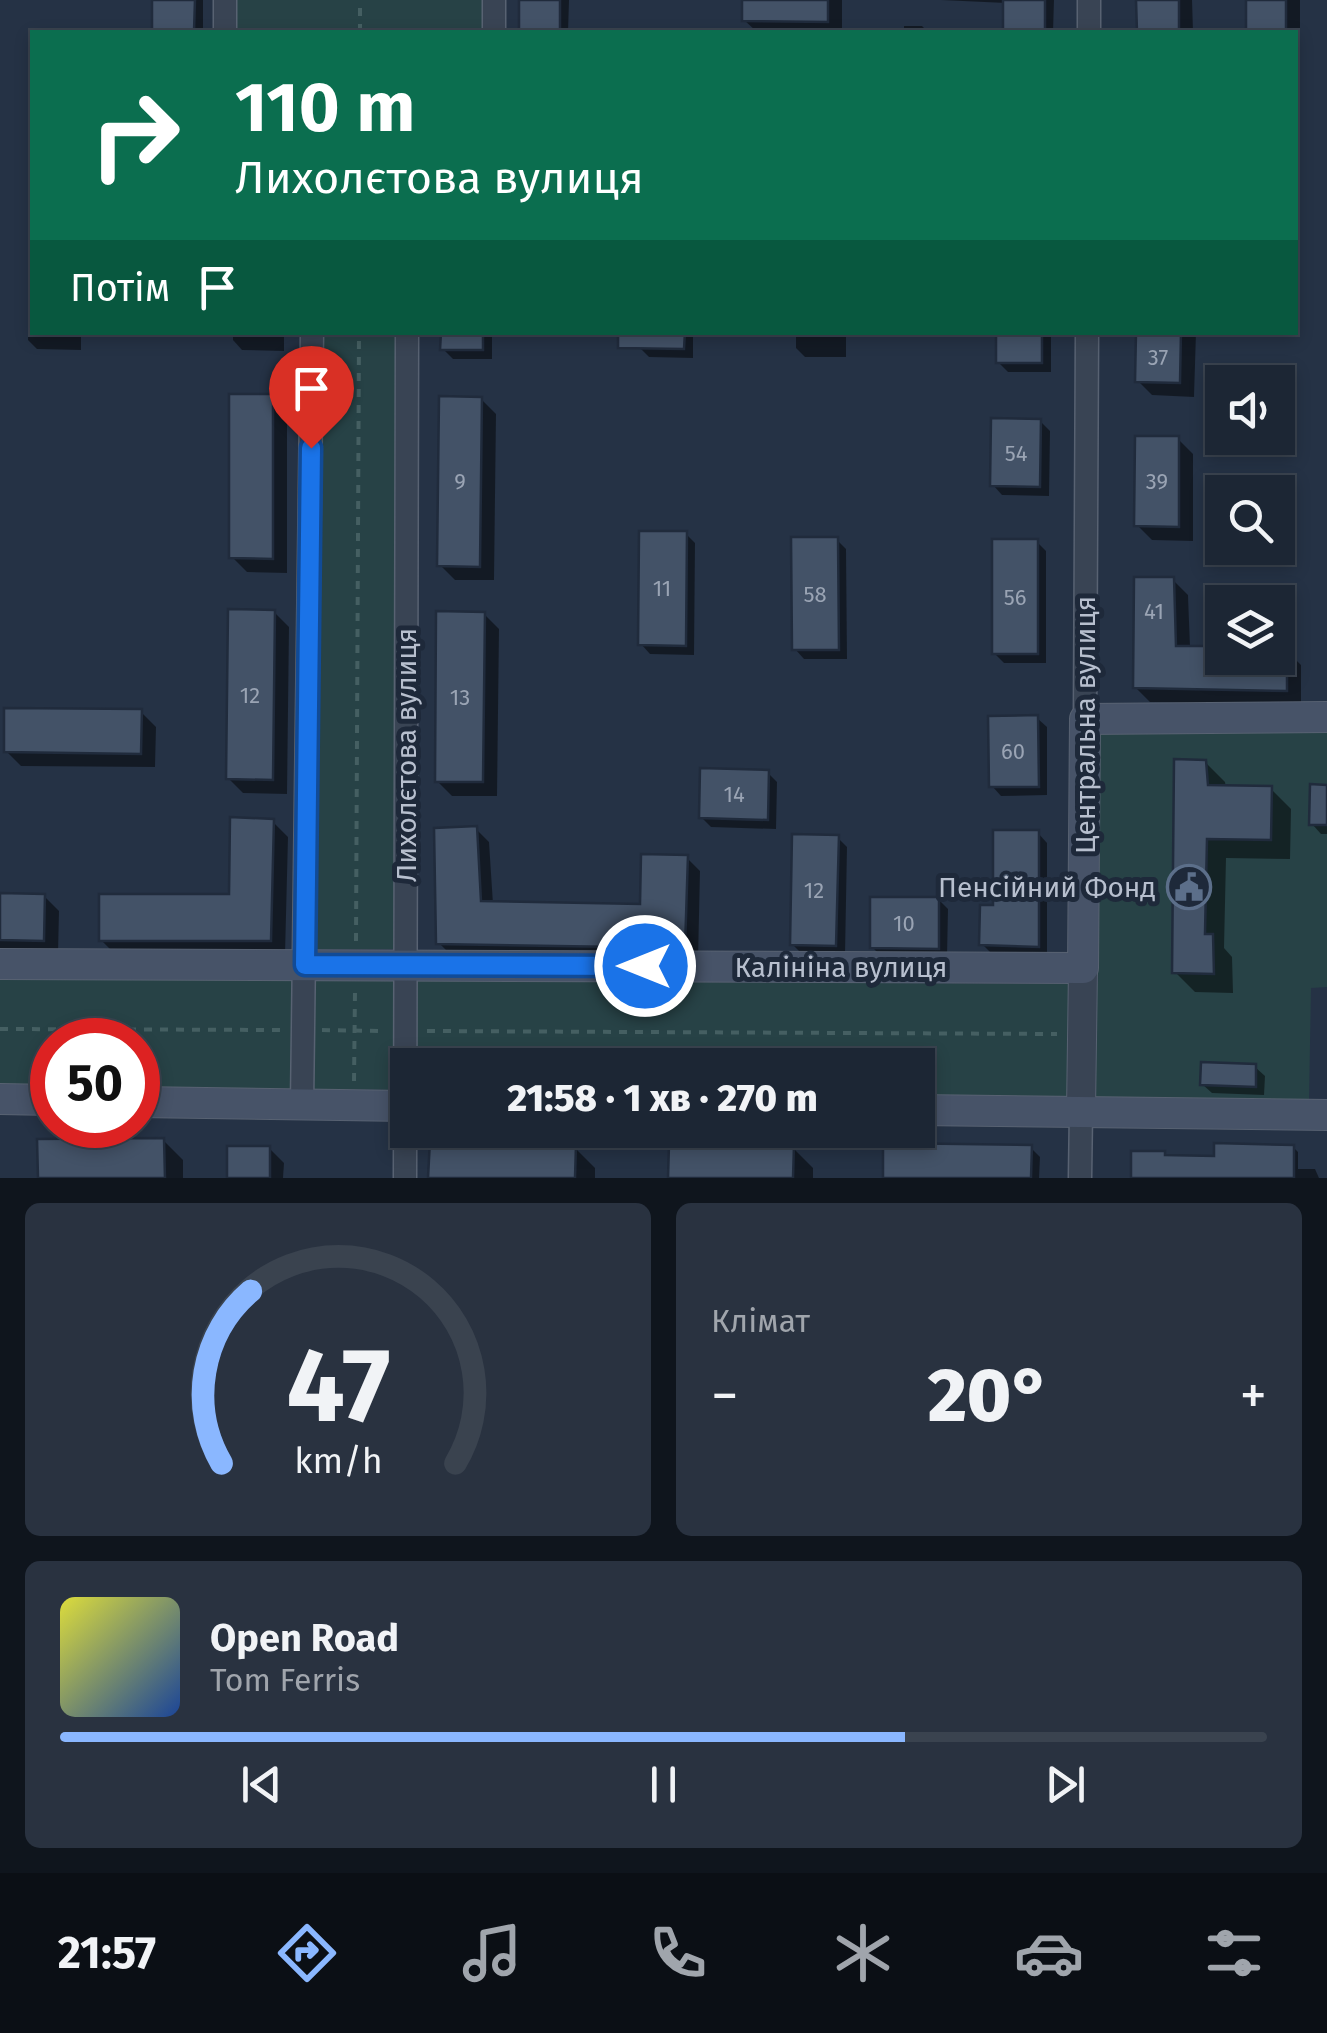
<!DOCTYPE html>
<html lang="uk">
<head>
<meta charset="utf-8">
<style>
	:root { --surface:#1c2634; --page:#293240; --text:#f1f3f6; --muted:#a0a5ac; --line:#3a434f; --accent:#8ab7ff }
	body { margin:0; font-family:"Fira Sans",sans-serif; background:var(--page); color:var(--text); height:100vh; display:flex; flex-direction:column; font-size:38px; white-space:nowrap }
	* { box-sizing:border-box; margin:0 }
	p { font-size:32px; color:var(--muted) }
	.icon { flex:none; width:55px; height:55px; fill:none; stroke:currentColor; stroke-width:2; stroke-linecap:round; stroke-linejoin:round }
	.map { position:relative; height:1178px; overflow:hidden }
	.side { display:flex; flex-direction:column; gap:25px; padding:25px; background:#0f151d; flex:1 }
	.side>* { flex:none }
	.hud { position:absolute; left:30px; top:30px; width:1268px; height:305px; border-radius:0px; box-shadow:0 5px 15px #0003,0 0 0 2px var(--line); background:#0b6e4f; color:#fff; overflow:hidden }
	.fabs { position:absolute; left:1205px; top:365px; display:grid; gap:20px }
	.fabs a { display:grid; place-items:center; width:90px; height:90px; border-radius:0px; background:var(--surface); box-shadow:0 5px 15px #0003,0 0 0 2px var(--line); font-size:50px }
	.speed { position:absolute; left:30px; top:1018px; display:flex; gap:20px; font-size:50px; font-weight:700; text-align:center }
	.speed>* { display:grid; place-content:center; width:130px; height:130px; border-radius:50%; background:var(--surface); box-shadow:0 5px 15px #0003,0 0 0 2px var(--line); line-height:1 }
	.speed .limit { border:15px solid #d22; background:#fff; color:#111 }
	.pin { position:absolute; display:grid; place-items:center; width:85px; height:85px; color:#fff; margin:-102px -42px; border-radius:50% 50% 50% 0; rotate:-45deg; box-shadow:0 0 10px #0007 }
	.pin .icon { rotate:45deg }
	.me { position:absolute; width:110px; margin:-55px; rotate:270deg; stroke-linejoin:round; filter:drop-shadow(0 0 8px #0008) }
	.turn { display:flex; align-items:center; gap:35px; height:210px; padding:0 40px; font-size:45px }
	.turn .icon { width:130px; height:130px; stroke-width:2.5 }
	.turn b { display:block; font-size:70px; line-height:85px }
	.then { display:flex; align-items:center; height:95px; padding:0 40px; background:#0003; gap:20px; font-size:38px }
	.big { font-size:75px; font-weight:800; line-height:1.1 }
	.side .widget { flex:1; display:flex; flex-direction:column; justify-content:center; gap:15px; min-width:0; padding:0 35px; border-radius:15px; background:var(--page) }
	.side .dial { align-items:center; gap:0 }
	.dial svg { height:260px; overflow:visible; fill:none; stroke:var(--line); stroke-width:7; stroke-linecap:round; text-anchor:middle }
	.dial text { fill:var(--text); stroke:none }
	.song { display:flex; align-items:center; gap:30px }
	.cover { width:120px; height:120px; border-radius:15px; background:linear-gradient(135deg,hsl(60 70% 55%),hsl(220 70% 35%)) }
	.played { height:10px; border-radius:5px; background:linear-gradient(90deg,var(--accent) 70%,var(--line) 70%) }
	.keys { display:flex; justify-content:space-around; direction:ltr }
	.heat { display:flex; justify-content:space-between; align-items:center; font-size:55px; direction:ltr }
	.side .tiles { flex:1; display:grid; gap:25px; grid-template-columns:1fr 1fr }
	.widget:last-child { grid-column:span 2 }
	.trip { position:absolute; left:390px; top:1048px; width:545px; height:100px; border-radius:0px; background:var(--surface); box-shadow:0 5px 15px #0003,0 0 0 2px var(--line); font-weight:800; line-height:100px; text-align:center }
	.dock { display:flex; height:160px; justify-content:space-around; align-items:center; background:#0b0f15; color:var(--muted) }
	.dock .icon { width:70px; height:70px }
	.dock .selected { color:var(--accent) }
	.dock b { font-size:45px; color:var(--text) }
	.map>svg:first-child { display:block }
</style>
</head>
<body>
<div class="map">
<svg width="1327" height="1178" viewBox="0 0 1327 1178">
	<rect width="100%" height="100%" fill="#253245"/>
	<g fill="#274246">
		<rect x="225" y="0" width="269" height="32"/>
		<polygon points="312,333 407,333 405,949 305,949"/>
		<polygon points="1327,730 1327,987 1311,988 1309,1101 918,1095 918,1065 408,1065 407,1090 138,1087 138,1040 52,1040 52,1086 0,1086 0,979 1098,984 1100,731"/>
	</g>
	<g fill="#0007">
		<rect x="155" y="0" width="48" height="32"/>
		<polygon points="522,0 569,0 568,32 521,32"/>
		<polygon points="744,0 842,0 842,32 757,32 744,20"/>
		<polygon points="941,0 1054,0 1053,32 1005,32 1006,3"/>
		<polygon points="1138,0 1192,0 1193,32 1139,32"/>
		<polygon points="1249,0 1300,0 1300,71 1295,71 1295,32 1249,32"/>
		<polygon points="904,26 922,26 928,32 904,32"/>
		<polygon points="29,230 32,230 32,332 81,332 81,350 37,349 28,340"/>
		<polygon points="233,332 284,332 284,351 242,350 233,340"/>
		<polygon points="443,332 492,332 492,359 453,359 443,349"/>
		<polygon points="639,332 693,332 693,358 649,357 639,347"/>
		<polygon points="796,332 846,332 846,357 805,357 796,348"/>
		<polygon points="998,332 1051,332 1051,372 1008,372 998,362"/>
		<polygon points="1139,332 1196,332 1194,397 1152,395 1137,380"/>
		<polygon points="272,397 287,412 287,573 247,572 232,557"/>
		<polygon points="481,399 496,414 494,580 455,580 440,565"/>
		<polygon points="1040,421 1050,431 1049,496 1002,495 993,485"/>
		<polygon points="1178,439 1193,454 1193,541 1152,540 1137,525"/>
		<polygon points="686,534 695,543 694,655 650,654 641,644"/>
		<polygon points="837,540 846,549 847,659 804,659 795,649"/>
		<polygon points="1037,542 1046,551 1046,663 1004,663 994,653"/>
		<polygon points="1173,580 1188,595 1190,648 1222,649 1222,658 1278,658 1278,650 1286,650 1301,665 1301,705 1150,702 1135,687"/>
		<polygon points="274,612 289,627 287,794 243,793 228,778"/>
		<polygon points="484,614 499,629 497,796 452,796 437,781"/>
		<polygon points="141,712 156,727 155,767 21,766 6,751"/>
		<polygon points="1037,718 1047,727 1047,795 1001,796 992,786"/>
		<polygon points="1205,762 1225,782 1226,788 1271,789 1291,809 1290,859 1226,858 1224,948 1232,957 1233,993 1195,992 1175,972"/>
		<polygon points="768,773 777,782 776,829 711,827 701,817"/>
		<polygon points="1327,787 1327,834 1321,834 1312,824"/>
		<polygon points="273,822 288,837 285,955 116,955 101,940 231,896"/>
		<polygon points="476,829 489,842 493,904 642,907 687,858 700,871 698,960 452,956 439,943"/>
		<polygon points="1038,833 1047,843 1047,955 992,954 982,944 995,907"/>
		<polygon points="838,838 847,847 845,955 802,954 792,944"/>
		<polygon points="0,895 44,896 59,911 58,954 0,953"/>
		<polygon points="938,899 948,909 947,957 882,957 872,947"/>
		<polygon points="1255,1067 1265,1076 1264,1095 1212,1093 1202,1084"/>
		<polygon points="163,1140 183,1160 183,1178 40,1178 40,1142"/>
		<polygon points="432,1143 575,1148 595,1168 595,1178 431,1178"/>
		<polygon points="671,1146 793,1148 813,1168 813,1178 671,1178"/>
		<polygon points="886,1146 1030,1147 1040,1157 1039,1178 886,1178"/>
		<polygon points="1293,1147 1298,1152 1298,1169 1315,1169 1319,1178 1133,1178 1134,1153 1217,1158"/>
		<polygon points="229,1148 269,1148 284,1163 283,1178 229,1178"/>
	</g>
	<g fill="#435267" stroke="#202b3c" stroke-width="2.5">
		<polygon points="152,0 195,0 194,32 152,32"/>
		<rect x="519" y="0" width="41" height="32"/>
		<polygon points="742,0 828,0 828,22 742,21"/>
		<rect x="1003" y="0" width="42" height="32"/>
		<polygon points="1136,0 1179,0 1179,32 1137,32"/>
		<rect x="1246" y="0" width="40" height="32"/>
		<polygon points="441,332 483,332 483,350 440,350"/>
		<polygon points="618,332 685,332 684,349 618,348"/>
		<rect x="996" y="332" width="46" height="31"/>
		<polygon points="1136,332 1181,332 1180,383 1135,382"/>
		<polygon points="229,394 273,394 273,559 229,558"/>
		<polygon points="439,396 482,397 480,567 437,566"/>
		<polygon points="991,418 1041,419 1040,487 990,486"/>
		<polygon points="1135,436 1179,436 1179,527 1134,526"/>
		<polygon points="639,531 687,531 686,646 638,645"/>
		<polygon points="791,537 838,537 839,650 792,650"/>
		<rect x="992" y="539" width="46" height="115"/>
		<polygon points="1134,577 1174,577 1176,646 1222,646 1222,658 1287,658 1287,691 1133,688"/>
		<polygon points="228,609 275,610 273,780 226,779"/>
		<polygon points="436,611 485,612 483,782 435,782"/>
		<polygon points="4,708 142,709 141,754 4,752"/>
		<polygon points="1038,715 1039,787 989,787 988,716"/>
		<polygon points="1174,759 1206,760 1208,785 1272,786 1271,840 1207,839 1205,934 1213,934 1214,974 1172,973"/>
		<polygon points="700,768 769,770 768,820 699,818"/>
		<polygon points="1310,784 1327,785 1327,825 1309,825"/>
		<polygon points="230,817 274,819 271,941 99,941 99,894 229,894"/>
		<polygon points="477,826 481,901 640,904 641,854 688,855 685,948 436,944 434,828"/>
		<polygon points="993,830 1039,830 1039,947 979,945 980,905 993,905"/>
		<polygon points="792,834 839,835 836,946 790,945"/>
		<polygon points="0,893 45,894 44,941 0,940"/>
		<polygon points="870,897 939,897 939,949 870,948"/>
		<polygon points="1201,1062 1256,1064 1256,1087 1200,1085"/>
		<polygon points="164,1138 165,1178 38,1178 37,1139"/>
		<polygon points="430,1140 576,1145 575,1178 428,1178"/>
		<polygon points="883,1143 1032,1145 1031,1178 883,1178"/>
		<polygon points="1214,1143 1294,1145 1294,1178 1131,1178 1131,1151 1165,1151 1165,1155 1214,1156"/>
		<polygon points="669,1144 794,1146 793,1178 668,1178"/>
		<rect x="227" y="1146" width="43" height="32"/>
	</g>
	<g fill="none" stroke-linecap="round" stroke-linejoin="round">
		<defs>
			<g id="minor">
				<polyline points="225,32 225,0"/>
				<polyline points="494,32 494,0"/>
				<polyline points="1089,32 1089,0"/>
				<polyline points="1085,719 1087,332"/>
				<polyline points="302,1105 312,332"/>
				<polyline points="405,1178 407,332"/>
				<polyline points="1080,1178 1081,1111"/>
			</g>
			<polyline id="tertiary" points="1081,1111 1083,968"/>
			<g id="secondary">
				<polyline points="0,964 1083,968 1085,719 1327,717"/>
				<polyline points="0,1099 52,1100"/>
				<polyline points="138,1102 408,1106"/>
				<polyline points="918,1110 1327,1115"/>
			</g>
		</defs>
		<use href="#minor" stroke="#586272" stroke-width="25"/>
		<use href="#tertiary" stroke="#586272" stroke-width="30"/>
		<use href="#secondary" stroke="#586272" stroke-width="32"/>
		<g stroke="#455f62" stroke-width="4" stroke-dasharray="8 8" stroke-linecap="butt">
			<polyline points="360,32 360,0"/>
			<polyline points="356,941 359,332"/>
			<polyline points="0,1029 282,1030"/>
			<polyline points="322,1030 382,1031"/>
			<polyline points="427,1031 1057,1034"/>
			<polyline points="354,1081 355,991"/>
		</g>
		<use href="#minor" stroke="#394454" stroke-width="22"/>
		<use href="#tertiary" stroke="#394454" stroke-width="28"/>
		<use href="#secondary" stroke="#475368" stroke-width="30"/>
	</g>
	<g fill="none" stroke-linecap="round" stroke-linejoin="round">
		<defs>
			<polyline id="route" points="311,448 305,965 645,966"/>
		</defs>
		<use href="#route" stroke="#114b97" stroke-width="25"/>
		<use href="#route" stroke="#1a73e8" stroke-width="18"/>
	</g>
	<defs>
		<symbol id="civic-ring" viewBox="-11 -11 22 22"><circle r="9.5" fill="#1e293a" stroke="#5c6f8a" stroke-width="1.5"/><path d="M-.6-6.5H3V-4.5H.6V-3L4-1V1h2V6H-6V1h2V-1L-.6-3ZM-1.2 2.5V6h2.4V2.5Z" fill="#5c6f8a"/></symbol>
	</defs>
	<g fill-rule="evenodd">
		<use href="#civic-ring" x="1164" y="862" width="50" height="50"/>
	</g>
	<g text-anchor="middle" stroke-width="10" stroke-linejoin="round" paint-order="stroke">
		<g font-size="22" fill="#9aa4b4">
			<text x="1158" y="365">37</text>
			<text x="1016" y="461">54</text>
			<text x="460" y="489">9</text>
			<text x="1157" y="489">39</text>
			<text x="662" y="596">11</text>
			<text x="815" y="602">58</text>
			<text x="1015" y="605">56</text>
			<text x="1154" y="619">41</text>
			<text x="250" y="703">12</text>
			<text x="460" y="705">13</text>
			<text x="1013" y="759">60</text>
			<text x="734" y="802">14</text>
			<text x="814" y="898">12</text>
			<text x="904" y="931">10</text>
		</g>
		<g font-size="28" fill="#b7bfce" stroke="#1e293a">
			<text transform="translate(1085 725) rotate(-90)" y="10">Центральна вулиця</text>
			<text transform="translate(406 755) rotate(-90)" y="10">Лихолєтова вулиця</text>
			<text x="841" y="977">Калініна вулиця</text>
		</g>
		<g font-size="28" fill="#b7bfce" stroke="#1e293a" text-anchor="end">
			<text x="1156" y="897">Пенсійний Фонд</text>
		</g>
	</g>
</svg>
<div class="fabs">
<a><svg class="icon" aria-label="sound" viewBox="0 0 24 24"><path d="M4 9h4l5-4v14l-5-4H4zM17 9q2 3 0 6"/></svg></a>
<a><svg class="icon" aria-label="search" viewBox="0 0 24 24"><circle cx="10" cy="10" r="6"/><path d="M15 15l6 6"/></svg></a>
<a><svg class="icon" aria-label="layers" viewBox="0 0 24 24"><path d="M12 4l9 5-9 5-9-5zM3 14l9 5 9-5"/></svg></a>
</div>
<div class="speed"><div class="limit">50</div></div>
<div class="pin" style="left:311px;top:448px;background:#d93025"><svg class="icon" aria-label="arrive" viewBox="0 0 24 24"><path d="M6 21V4h12l-3 4 3 4H6"/></svg></div>
<svg class="me" style="left:645px;top:966px" viewBox="-20 -20 40 40"><circle r="17" fill="#1a73e8" stroke="#fff" stroke-width="3"/><path d="M0-11L8 9 0 5-8 9z" fill="#fff"/></svg>
<div class="trip">21:58 · 1 хв · 270 m</div>
<div class="hud">
<div class="turn"><svg class="icon" aria-label="right" viewBox="0 0 24 24"><path d="M7 20v-9h11M14 6l5 5-5 5"/></svg><div><b>110 m</b>Лихолєтова вулиця</div></div>
<div class="then">Потім<svg class="icon" aria-label="arrive" viewBox="0 0 24 24"><path d="M6 21V4h12l-3 4 3 4H6"/></svg></div>
</div>
</div>
<section class="side">
<div class="tiles">
<div class="widget dial"><svg viewBox="0 0 100 80">
<path d="M14 69A42 42 0 1 1 86 69"/>
<path d="M14 69A42 42 0 0 1 23 16" stroke="#8ab7ff"/>
<text x="50" y="56" font-size="32" font-weight="700">47</text>
<text x="50" y="72" font-size="11">km/h</text>
</svg></div>
<div class="widget"><p>Клімат</p>
<div class="heat"><a>−</a><b class="big">20°</b><a>+</a></div>
</div>
<div class="widget">
<div class="song"><i class="cover"></i><div><b>Open Road</b><p>Tom Ferris</p></div></div>
<div class="played"></div>
<div class="keys"><svg class="icon" aria-label="previous" viewBox="0 0 24 24"><path d="M18 5L8 12l10 7zM5 5v14"/></svg><svg class="icon" aria-label="pause" viewBox="0 0 24 24"><path d="M8 5v14M16 5v14"/></svg><svg class="icon" aria-label="next" viewBox="0 0 24 24"><path d="M6 5l10 7-10 7zM19 5v14"/></svg></div>
</div>
</div>
</section>
<nav class="dock">
<b>21:57</b>
<svg class="icon selected" aria-label="directions" viewBox="0 0 24 24"><path d="M12 3l9 9-9 9-9-9zM9 14v-3h6M13 9l2 2-2 2"/></svg>
<svg class="icon" aria-label="music" viewBox="0 0 24 24"><path d="M9 18V5l10-2v13"/><circle cx="6" cy="18" r="3"/><circle cx="16" cy="16" r="3"/></svg>
<svg class="icon" aria-label="phone" viewBox="0 0 24 24"><path d="M5 4h4l2 5-3 2q2 4 5 5l2-3 5 2v4C11 20 4 13 5 4z"/></svg>
<svg class="icon" aria-label="climate" viewBox="0 0 24 24"><path d="M12 3v18M4 7l16 10M4 17L20 7"/></svg>
<svg class="icon" aria-label="car" viewBox="0 0 24 24"><path d="M5 17H2v-5l4-1 3-4h7l3 4 3 1v5h-3M9 17h6M6 11h13"/><circle cx="7" cy="17" r="2"/><circle cx="17" cy="17" r="2"/></svg>
<svg class="icon" aria-label="filters" viewBox="0 0 24 24"><path d="M4 7h16M4 17h16"/><circle cx="9" cy="7" r="2"/><circle cx="15" cy="17" r="2"/></svg>
</nav>
</body>
</html>
